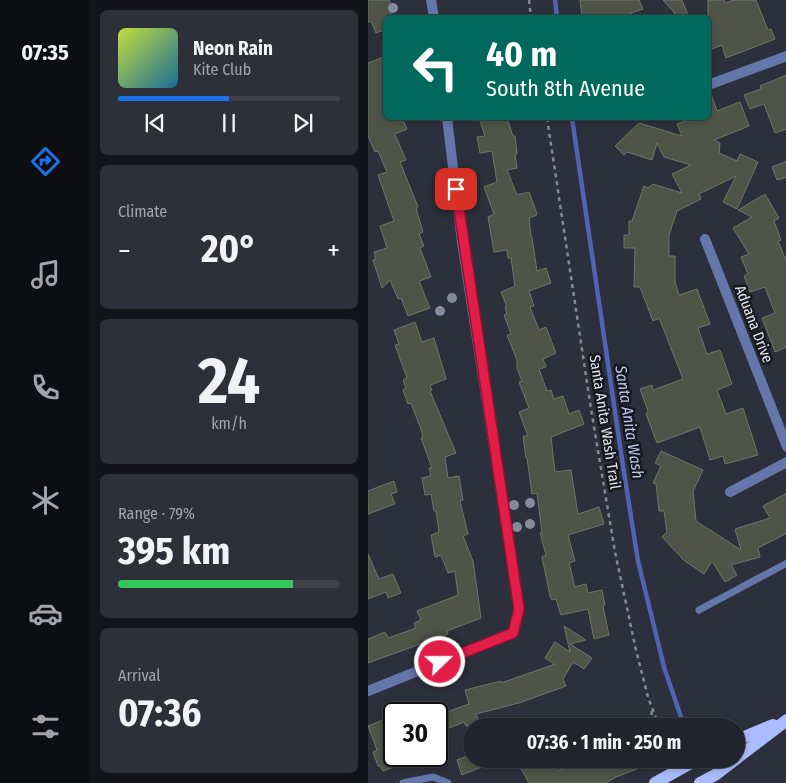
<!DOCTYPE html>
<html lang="en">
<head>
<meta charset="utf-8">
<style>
	:root { --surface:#21242d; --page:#2d3039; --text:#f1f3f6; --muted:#a2a4aa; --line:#3e4149; --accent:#1a73e8 }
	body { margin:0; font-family:"Fira Sans Condensed",sans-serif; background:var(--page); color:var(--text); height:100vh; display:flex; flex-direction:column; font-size:19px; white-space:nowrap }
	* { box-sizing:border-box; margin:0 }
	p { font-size:16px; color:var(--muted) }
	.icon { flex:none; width:28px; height:28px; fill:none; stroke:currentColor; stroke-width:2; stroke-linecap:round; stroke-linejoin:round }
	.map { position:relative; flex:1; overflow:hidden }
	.side { display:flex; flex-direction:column; gap:10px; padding:10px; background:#121419; width:278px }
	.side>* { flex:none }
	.guide { position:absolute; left:15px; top:15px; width:328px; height:105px; border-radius:8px; box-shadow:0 2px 8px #0003,0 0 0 1px var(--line); background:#00695c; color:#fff; overflow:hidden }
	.speed { position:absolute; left:15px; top:702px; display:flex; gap:10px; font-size:25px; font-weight:700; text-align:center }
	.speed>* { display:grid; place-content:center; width:65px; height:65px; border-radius:50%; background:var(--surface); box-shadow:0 2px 8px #0003,0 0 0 1px var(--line); line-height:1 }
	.speed .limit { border:2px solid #111; border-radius:8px; background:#fff; color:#111 }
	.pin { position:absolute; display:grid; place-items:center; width:42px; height:42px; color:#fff; margin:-21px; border-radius:10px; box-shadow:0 2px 8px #0006 }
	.me { position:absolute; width:55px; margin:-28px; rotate:68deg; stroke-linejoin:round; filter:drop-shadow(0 0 4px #0008) }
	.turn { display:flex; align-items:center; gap:18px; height:105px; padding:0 20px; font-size:22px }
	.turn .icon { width:65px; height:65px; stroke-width:2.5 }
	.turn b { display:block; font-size:35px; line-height:42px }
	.big { font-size:38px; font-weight:700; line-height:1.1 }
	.side .tile { flex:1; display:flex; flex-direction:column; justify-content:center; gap:8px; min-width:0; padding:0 18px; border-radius:8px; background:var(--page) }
	.side .dial { align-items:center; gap:0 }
	.dial b { font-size:65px; line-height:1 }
	.song { display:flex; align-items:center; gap:15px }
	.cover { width:60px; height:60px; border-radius:8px; background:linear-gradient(135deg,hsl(70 70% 55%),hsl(200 70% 35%)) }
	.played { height:5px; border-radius:2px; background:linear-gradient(90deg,var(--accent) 50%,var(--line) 50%) }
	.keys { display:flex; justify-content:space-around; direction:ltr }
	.heat { display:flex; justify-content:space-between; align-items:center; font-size:28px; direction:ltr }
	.charge { height:8px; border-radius:4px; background:linear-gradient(90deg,#34c759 79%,var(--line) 0) }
	.trip { position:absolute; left:95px; top:718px; width:282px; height:50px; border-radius:25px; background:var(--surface); box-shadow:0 2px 8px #0003,0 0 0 1px var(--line); font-weight:700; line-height:50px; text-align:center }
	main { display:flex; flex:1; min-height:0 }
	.menu { display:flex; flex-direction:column; width:90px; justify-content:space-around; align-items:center; background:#0d0e12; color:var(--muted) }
	.menu .icon { width:35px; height:35px }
	.menu .on { color:var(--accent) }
	.menu b { font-size:22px; color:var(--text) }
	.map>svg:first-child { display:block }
</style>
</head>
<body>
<main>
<nav class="menu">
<b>07:35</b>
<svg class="icon on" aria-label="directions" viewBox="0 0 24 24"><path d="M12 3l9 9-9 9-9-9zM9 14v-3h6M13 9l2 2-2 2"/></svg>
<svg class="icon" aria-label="music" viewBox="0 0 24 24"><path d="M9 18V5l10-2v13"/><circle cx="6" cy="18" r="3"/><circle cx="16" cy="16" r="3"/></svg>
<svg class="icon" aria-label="phone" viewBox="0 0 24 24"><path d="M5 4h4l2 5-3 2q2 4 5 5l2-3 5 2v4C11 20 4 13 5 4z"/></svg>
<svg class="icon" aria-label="climate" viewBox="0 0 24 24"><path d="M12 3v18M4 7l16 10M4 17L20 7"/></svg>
<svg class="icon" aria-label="car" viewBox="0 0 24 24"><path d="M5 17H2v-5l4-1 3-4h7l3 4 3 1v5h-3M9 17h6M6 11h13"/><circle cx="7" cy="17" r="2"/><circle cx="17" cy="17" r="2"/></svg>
<svg class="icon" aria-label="filters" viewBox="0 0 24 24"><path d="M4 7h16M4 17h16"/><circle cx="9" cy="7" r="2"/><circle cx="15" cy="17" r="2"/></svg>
</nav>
<section class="side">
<div class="tile">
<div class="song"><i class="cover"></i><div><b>Neon Rain</b><p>Kite Club</p></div></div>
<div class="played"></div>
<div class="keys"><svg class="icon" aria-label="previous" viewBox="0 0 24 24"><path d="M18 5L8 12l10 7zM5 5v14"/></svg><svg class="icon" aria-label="pause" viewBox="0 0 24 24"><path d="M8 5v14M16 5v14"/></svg><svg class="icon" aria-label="next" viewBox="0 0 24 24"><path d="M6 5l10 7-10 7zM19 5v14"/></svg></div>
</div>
<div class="tile"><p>Climate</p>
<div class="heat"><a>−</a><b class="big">20°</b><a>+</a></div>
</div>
<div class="tile dial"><b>24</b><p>km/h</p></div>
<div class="tile"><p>Range · 79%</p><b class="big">395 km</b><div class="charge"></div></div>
<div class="tile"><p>Arrival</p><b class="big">07:36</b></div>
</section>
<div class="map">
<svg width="419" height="783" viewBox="0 0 419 783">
	<rect width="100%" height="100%" fill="#2c303c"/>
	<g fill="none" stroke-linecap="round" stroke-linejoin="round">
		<g stroke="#5064b3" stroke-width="4.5">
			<polyline points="187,0 189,18"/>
			<polyline points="204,118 255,466 270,561 296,667 316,726"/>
		</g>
	</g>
	<g fill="#4f5446" stroke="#717668">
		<polygon points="0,0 21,0 25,10 22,11 25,18 18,18 18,29 8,33 3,21 0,22"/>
		<polygon points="212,0 271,0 275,9 263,13 265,18 214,18"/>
		<polygon points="295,0 314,0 321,18 308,18 305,11"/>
		<polygon points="340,0 356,0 357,3 366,0 388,0 400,30 403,29 407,39 358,58 354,45 340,51"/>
		<polygon points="18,56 18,118 34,118 39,129 27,134 38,160 32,162 50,207 48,208 55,232 51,234 56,246 52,248 63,277 51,281 62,308 40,316 33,298 30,299 22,280 14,288 5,260 8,259 6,252 19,248 12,226 26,221 10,175 19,172 10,151 7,152 0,136 0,63"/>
		<polygon points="419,75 419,129 407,133 396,104 382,109 376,95 393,89 392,86"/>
		<polygon points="342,91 349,111 372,102 381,126 346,140 352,143 351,153 369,161 372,154 390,162 369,209 355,202 368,176 331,194 333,199 309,211 301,235 301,256 307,256 307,282 311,295 329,289 342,324 330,328 339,354 352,350 364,384 349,390 358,414 375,408 390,455 357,464 355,456 342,460 332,427 289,443 278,414 280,411 272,389 284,385 285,390 315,379 292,320 292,318 285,321 272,287 266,287 267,248 256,248 256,235 261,235 261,221 264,221 276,186 280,188 285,184 314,193 304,174 323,165 296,157 289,143 284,160 259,152 256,155 247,146 271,123 314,136 309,124 326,118 340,118 340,92"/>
		<polygon points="111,118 139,118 145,136 147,136 149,154 147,154 149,168 139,170 149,195 161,192 167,208 169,215 161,218 163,237 164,237 169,271 178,268 183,283 161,291 166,306 162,307 171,330 178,327 188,353 175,359 178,367 171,369 179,391 183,390 186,399 195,396 201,414 211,410 216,424 183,437 187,472 203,470 210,514 231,507 236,524 200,535 207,561 201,563 207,587 218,584 220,593 234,590 237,605 235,606 241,635 226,639 220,609 193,615 188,599 184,600 182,596 174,557 178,555 172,533 174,533 169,493 164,494 159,458 158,458 155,436 160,436 151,412 161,408 151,382 154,381 149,368 149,360 139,335 143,334 136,315 139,314 137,307 139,307 133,292 147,286 143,258 140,258 139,250 126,252 120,217 126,214 116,187 129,182 124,151 112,153 109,137 117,136"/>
		<polygon points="419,161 419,177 409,180 404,167"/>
		<polygon points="397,194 411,218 406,221 413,240 410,241 419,263 419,347 407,352 394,318 407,313 397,287 382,292 376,276 380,274 373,257 381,254 365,228 384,217 370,210"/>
		<polygon points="47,322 54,342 66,338 77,375 78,379 62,385 64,390 62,391 88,453 77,457 80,478 91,476 95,500 92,501 100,534 95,536 105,561 113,618 79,631 80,634 0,663 0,639 17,632 20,638 48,628 46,623 53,620 49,611 90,595 87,571 80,573 73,555 67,557 63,535 71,532 68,511 66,511 63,494 57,495 54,478 63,476 61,468 64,468 53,438 55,438 54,432 43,403 40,404 35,390 38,388 35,380 39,378 27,345 31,344 26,330"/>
		<polygon points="293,451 335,470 325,491 328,521 373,550 367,529 402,518 395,506 419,493 419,533 390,548 392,557 363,565 369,575 357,582 344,561 336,574 314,559 314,558 294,537 299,532 296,511 291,511 288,484 285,483 293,466 287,463"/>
		<polygon points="26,481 29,492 23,494 27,504 0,514 0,491"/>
		<polygon points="0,554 11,579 25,574 33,593 20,598 18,592 0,599"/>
		<polygon points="196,626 218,640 202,644 224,658 216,669 205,662 195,679 198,686 151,703 108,714 113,726 98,726 96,722 69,733 69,716 75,714 40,714 71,701 76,713 101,704 97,690 133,681 133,683 187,664 177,658 187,642 202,652"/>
		<polygon points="26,716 26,745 21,748 26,767 15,771 12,766 10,766 5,752 9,750 0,726"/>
		<polygon points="104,754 104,759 133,759 94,775 89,760"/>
		<polygon points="157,759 183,759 190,771 207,764 209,768 226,759 265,759 269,769 248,777 238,783 161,783 150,763"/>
	</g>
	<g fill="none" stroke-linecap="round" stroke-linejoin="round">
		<g stroke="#868a94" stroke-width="2.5" stroke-dasharray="4 4" stroke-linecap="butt">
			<polyline points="161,0 163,18"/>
			<polyline points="179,118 223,409 247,552 268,650 280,697 291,726"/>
			<polyline points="284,711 283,717 286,726"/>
		</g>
		<g stroke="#6576aa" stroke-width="7">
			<polyline points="331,610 419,563"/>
			<polyline points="35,783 65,777 80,783"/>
		</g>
		<g stroke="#6576aa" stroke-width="10">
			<polyline points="63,0 66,18"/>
			<polyline points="340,85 419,56"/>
			<polyline points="337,239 419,447"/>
			<polyline points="362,492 419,462"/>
			<polyline points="0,691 145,633 151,609 94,242 79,118"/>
		</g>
		<g stroke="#a9bdfe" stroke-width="12">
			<polyline points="369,740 405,725"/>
			<polyline points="369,758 419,720"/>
			<polyline points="287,783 330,759"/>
			<polyline points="332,783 347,775 368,759"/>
		</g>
	</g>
	<g fill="#858b9d">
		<circle cx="25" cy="8" r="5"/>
		<circle cx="84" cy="298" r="5"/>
		<circle cx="72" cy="311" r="5"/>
		<circle cx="162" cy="503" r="5"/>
		<circle cx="146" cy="505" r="5"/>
		<circle cx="162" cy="524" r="5"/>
		<circle cx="149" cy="527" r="5"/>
	</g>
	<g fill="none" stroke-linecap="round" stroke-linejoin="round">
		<defs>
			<polyline id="route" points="72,662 145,633 151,609 88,189"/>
		</defs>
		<use href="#route" stroke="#92132f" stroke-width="12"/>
		<use href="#route" stroke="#e11d48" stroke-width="9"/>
	</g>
	<g text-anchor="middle" stroke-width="5" stroke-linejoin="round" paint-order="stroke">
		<g font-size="15" fill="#e4e7ef" stroke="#16181e">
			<text transform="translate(386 324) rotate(69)" y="5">Aduana Drive</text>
			<text transform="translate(237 422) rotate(81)" y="5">Santa Anita Wash Trail</text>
		</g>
		<g font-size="16" font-style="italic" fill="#bccaf5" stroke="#16181e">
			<text transform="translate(262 422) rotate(81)" y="6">Santa Anita Wash</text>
		</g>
	</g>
</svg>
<div class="speed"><div class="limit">30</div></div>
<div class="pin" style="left:88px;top:189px;background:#d93025"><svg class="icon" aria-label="arrive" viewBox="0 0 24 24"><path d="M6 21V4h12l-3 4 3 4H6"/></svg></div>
<svg class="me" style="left:72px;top:662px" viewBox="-20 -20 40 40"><circle r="17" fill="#e11d48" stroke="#fff" stroke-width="3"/><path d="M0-11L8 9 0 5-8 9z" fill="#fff"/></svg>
<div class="trip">07:36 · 1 min · 250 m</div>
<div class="guide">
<div class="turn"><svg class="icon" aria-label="left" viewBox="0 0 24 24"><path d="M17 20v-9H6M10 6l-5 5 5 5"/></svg><div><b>40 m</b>South 8th Avenue</div></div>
</div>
</div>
</main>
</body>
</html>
